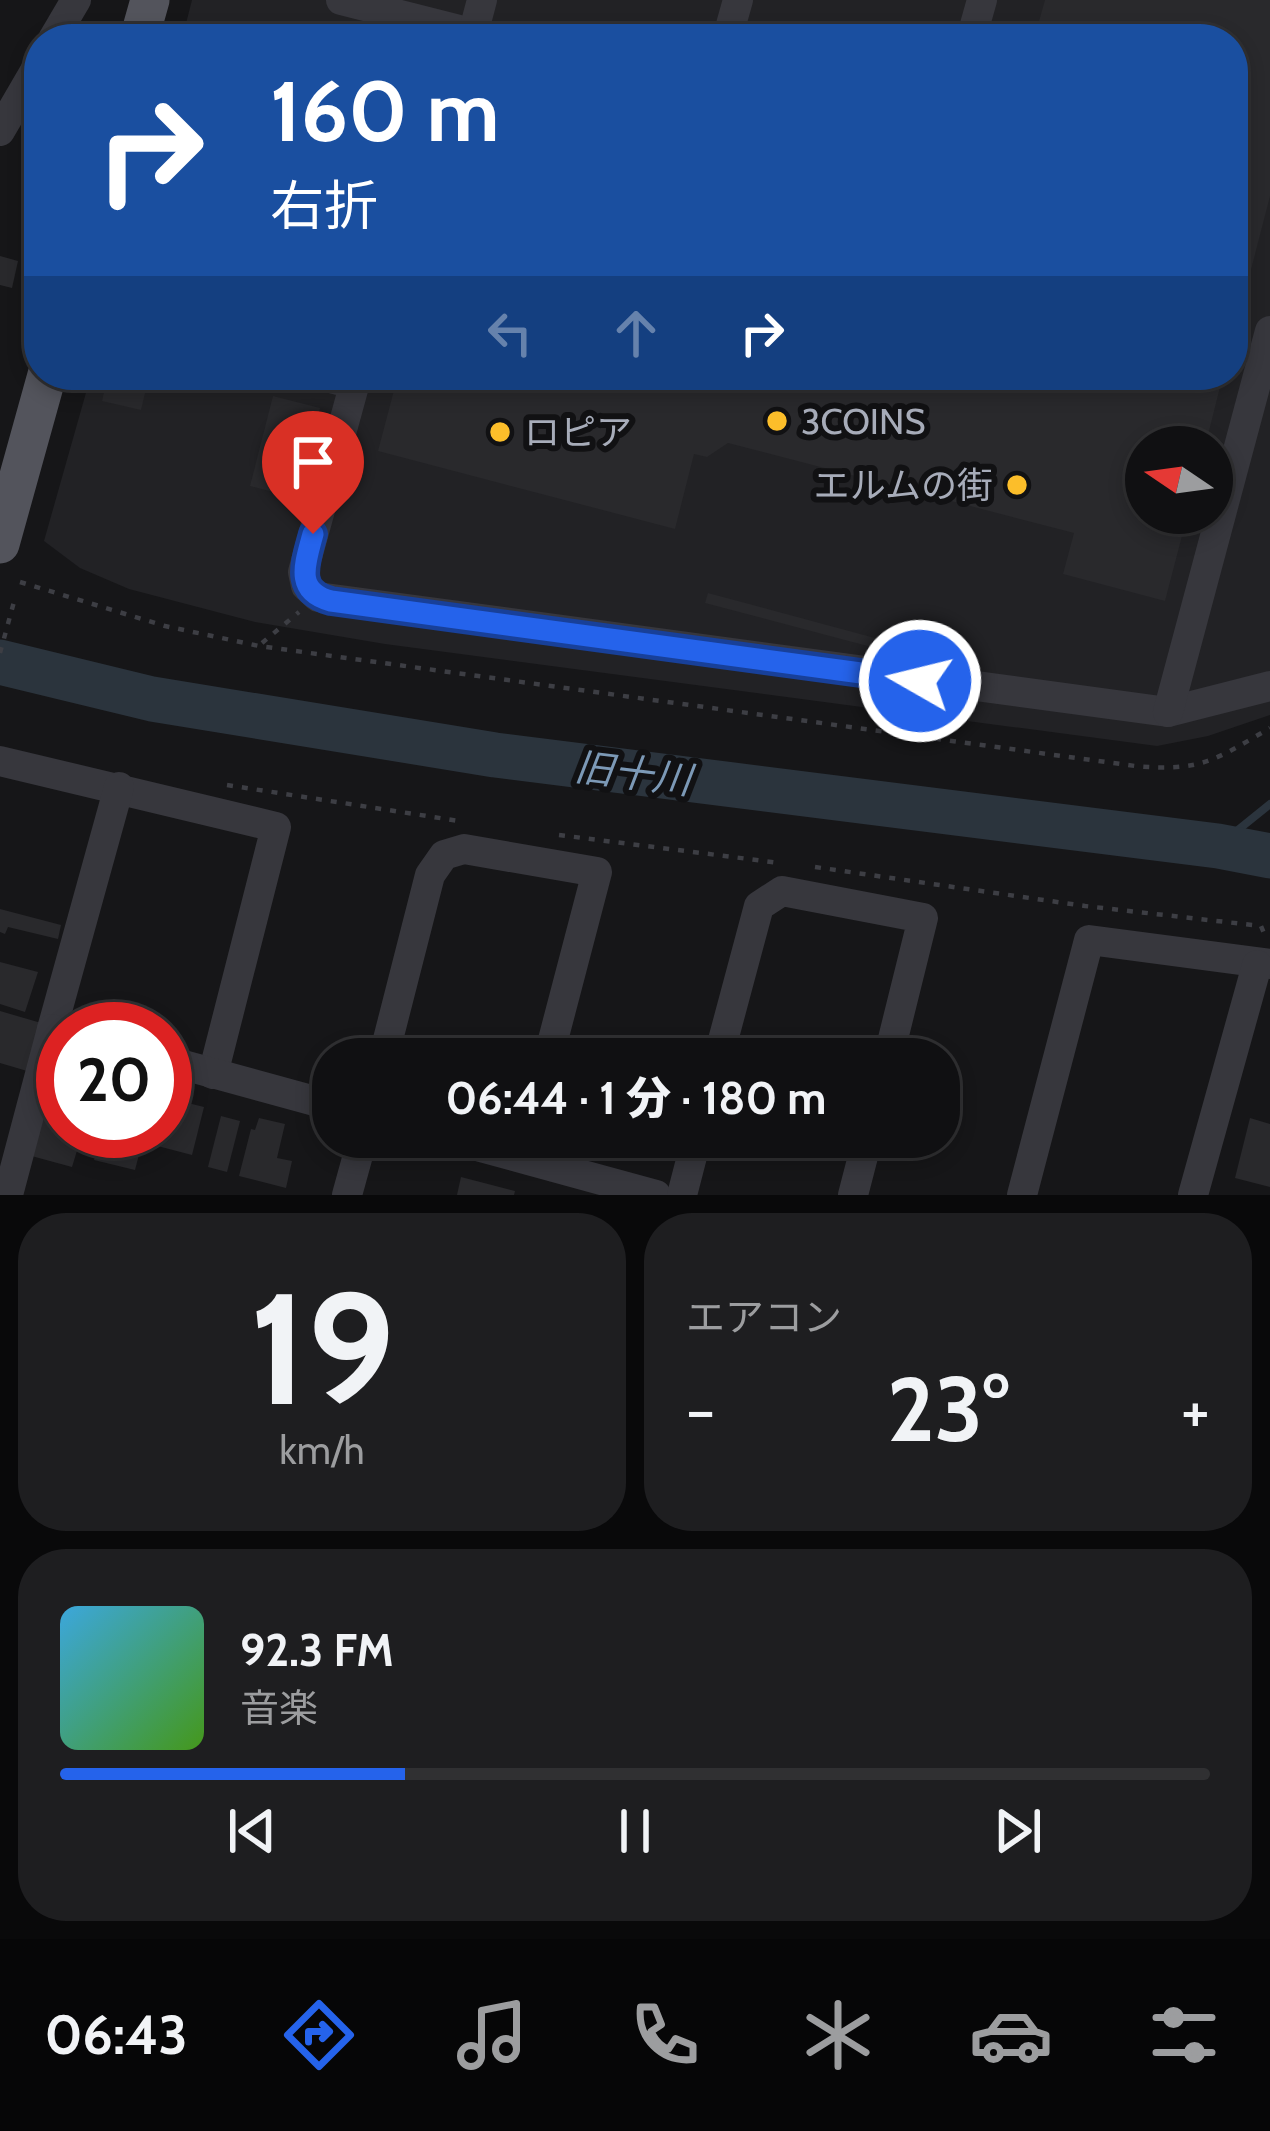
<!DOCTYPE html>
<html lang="ja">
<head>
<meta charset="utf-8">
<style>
	:root { --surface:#101012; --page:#1e1e20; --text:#f1f3f6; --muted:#9c9d9f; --line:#303032; --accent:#2563eb }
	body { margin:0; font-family:Cabin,"Noto Sans JP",sans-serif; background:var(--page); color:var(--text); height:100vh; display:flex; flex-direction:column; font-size:45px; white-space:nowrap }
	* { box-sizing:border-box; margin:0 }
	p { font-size:39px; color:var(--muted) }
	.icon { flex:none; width:66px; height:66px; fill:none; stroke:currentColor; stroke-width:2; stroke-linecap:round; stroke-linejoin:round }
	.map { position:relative; height:1195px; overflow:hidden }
	.side { display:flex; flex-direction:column; gap:18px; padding:18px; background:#09090a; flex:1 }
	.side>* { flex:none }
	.top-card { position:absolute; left:24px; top:24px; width:1224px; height:366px; border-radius:48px; box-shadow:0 6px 18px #0003,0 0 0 3px var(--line); background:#1a4fa0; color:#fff; overflow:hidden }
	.needle { width:78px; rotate:283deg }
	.buttons { position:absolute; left:1125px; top:426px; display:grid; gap:24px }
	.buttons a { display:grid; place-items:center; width:108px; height:108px; border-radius:50%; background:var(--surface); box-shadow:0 6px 18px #0003,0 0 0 3px var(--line); font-size:60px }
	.speed { position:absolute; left:36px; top:1002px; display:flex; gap:24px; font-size:60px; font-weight:700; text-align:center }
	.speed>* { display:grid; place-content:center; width:156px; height:156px; border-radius:50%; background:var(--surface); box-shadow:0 6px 18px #0003,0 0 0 3px var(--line); line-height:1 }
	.speed .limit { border:18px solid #d22; background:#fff; color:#111 }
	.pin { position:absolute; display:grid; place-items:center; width:102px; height:102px; color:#fff; margin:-123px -51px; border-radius:50% 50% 50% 0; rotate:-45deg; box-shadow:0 0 12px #0007 }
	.pin .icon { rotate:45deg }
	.me { position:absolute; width:132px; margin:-66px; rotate:278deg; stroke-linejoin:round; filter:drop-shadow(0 0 9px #0008) }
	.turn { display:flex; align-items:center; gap:42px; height:252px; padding:0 48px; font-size:54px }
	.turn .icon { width:156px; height:156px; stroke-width:2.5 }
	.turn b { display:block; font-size:84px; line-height:102px }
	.lanes { display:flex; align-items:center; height:114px; padding:0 48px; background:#0003; justify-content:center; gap:60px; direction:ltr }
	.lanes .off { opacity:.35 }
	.big { font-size:90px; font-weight:800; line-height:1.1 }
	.side .card { flex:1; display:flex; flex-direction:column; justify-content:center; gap:18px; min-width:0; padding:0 42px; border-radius:48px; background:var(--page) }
	.side .dial { align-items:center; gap:0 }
	.dial b { font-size:156px; line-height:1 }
	.song { display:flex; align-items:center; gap:36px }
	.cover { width:144px; height:144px; border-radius:18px; background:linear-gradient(135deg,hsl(200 70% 55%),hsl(100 70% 35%)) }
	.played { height:12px; border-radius:6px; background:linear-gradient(90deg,var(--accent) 30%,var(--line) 30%) }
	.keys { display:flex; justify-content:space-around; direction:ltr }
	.heat { display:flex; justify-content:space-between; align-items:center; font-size:66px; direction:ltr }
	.side .tiles { flex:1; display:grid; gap:18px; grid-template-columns:1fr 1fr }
	.card:last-child { grid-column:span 2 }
	.trip { position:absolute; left:312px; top:1038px; width:648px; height:120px; border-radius:48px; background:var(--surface); box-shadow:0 6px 18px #0003,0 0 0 3px var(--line); font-weight:800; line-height:120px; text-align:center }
	.tab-bar { display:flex; height:192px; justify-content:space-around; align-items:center; background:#060607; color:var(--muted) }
	.tab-bar .icon { width:84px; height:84px }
	.tab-bar .on { color:var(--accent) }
	.tab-bar b { font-size:54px; color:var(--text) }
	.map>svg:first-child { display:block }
</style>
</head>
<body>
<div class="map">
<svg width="1270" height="1195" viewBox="0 0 1270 1195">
	<rect width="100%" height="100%" fill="#161618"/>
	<path fill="#222225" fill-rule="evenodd" d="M192,0H1270V715L1208,736L1157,746L385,644L255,622L129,589L80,568L44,541L91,375H1233V39H182ZM1146,447H1212V513H1146Z"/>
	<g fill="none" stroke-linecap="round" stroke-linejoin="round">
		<polyline stroke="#2b343d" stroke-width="8" points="1218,846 1270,804"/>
		<polyline stroke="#2b343d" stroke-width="45" points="0,662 152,699 495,755 1218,846 1270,856"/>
	</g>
	<g fill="#29292c">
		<polygon points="1045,0 1270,0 1270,196 1235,332 1233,39 1034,39"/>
		<polygon points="0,256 18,261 12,288 0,285"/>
		<polygon points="108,375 135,375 134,382 147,385 141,410 102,401"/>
		<polygon points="398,375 1223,375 1205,447 1146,447 1146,513 1188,513 1165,601 1063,574 1074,533 728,443 707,457 694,454 675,529 378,451"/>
		<polygon points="273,396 320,408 297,498 250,486"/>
		<polygon points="708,593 912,648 909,657 705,603"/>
		<polygon points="0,909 61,925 58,939 8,927 5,934 0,932"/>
		<polygon points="0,962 38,972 25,1012 0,1004"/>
		<polygon points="0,1011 48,1025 34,1073 0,1063"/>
		<polygon points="176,1100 204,1107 192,1155 150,1144 153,1131 168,1132"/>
		<polygon points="221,1116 240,1121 227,1172 208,1167"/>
		<polygon points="38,1117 63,1123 63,1131 83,1131 72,1167 28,1155"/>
		<polygon points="259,1118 285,1124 277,1158 292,1161 286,1188 239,1176 251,1129 255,1130"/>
		<polygon points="1250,1118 1270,1124 1270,1187 1235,1178"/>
		<polygon points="102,1132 142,1143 135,1170 94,1160"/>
		<polygon points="461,1177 515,1191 514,1195 457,1195"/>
	</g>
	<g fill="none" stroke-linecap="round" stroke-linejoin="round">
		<g stroke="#3d3e44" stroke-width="4.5" stroke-dasharray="6 9" stroke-linecap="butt">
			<path d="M20,582L165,626L259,646L1135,766C1201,772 1215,760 1270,728"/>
			<polyline points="262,643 299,612"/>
			<polyline points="0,653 15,598"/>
			<polyline points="227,785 459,821"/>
			<polyline points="559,835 780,863"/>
			<polyline points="815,867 1085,906 1261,926 1266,938"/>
		</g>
		<g stroke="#37373d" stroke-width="30">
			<polyline points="341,0 495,39"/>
			<polyline points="473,34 482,0"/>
			<polyline points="53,39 76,0"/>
			<polyline points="727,39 738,0"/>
			<polyline points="971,39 982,0"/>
			<polyline points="0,131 39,64"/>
			<polyline points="318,375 354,384"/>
			<polyline points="357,375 303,572 306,586 318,597 1168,712 1270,686"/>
			<polyline points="1168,712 1270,331"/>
			<polyline points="0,761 276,827 213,1074"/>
			<polyline points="63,1032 52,1029 119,787"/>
			<polyline points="383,1059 430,875 444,855 464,849 597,872 548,1059"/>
			<polyline points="718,1059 759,906 782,891 923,918 888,1059"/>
			<polyline points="165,1060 333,1106"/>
			<polyline points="444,1137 656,1195"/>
			<polyline points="9,1191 52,1029"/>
			<polyline points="347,1195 363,1137"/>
			<polyline points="682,1195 697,1137"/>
			<polyline points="853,1195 868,1137"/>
			<polyline points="1022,1195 1089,940 1270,964"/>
			<polyline points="1193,1195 1257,965"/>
		</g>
		<g stroke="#53545c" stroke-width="39">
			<polyline points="139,39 150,0"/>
			<polyline points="0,544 47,375"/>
		</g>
	</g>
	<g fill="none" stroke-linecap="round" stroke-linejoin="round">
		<defs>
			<path id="route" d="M313,534C305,564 294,591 331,601L920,681"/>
		</defs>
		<use href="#route" stroke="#184099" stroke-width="30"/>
		<use href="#route" stroke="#2563eb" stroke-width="21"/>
	</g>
	<g fill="#fcbe2a" stroke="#111113" stroke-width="4.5">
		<circle cx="777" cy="421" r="12"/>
		<circle cx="500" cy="432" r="12"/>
		<circle cx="1017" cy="485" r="12"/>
	</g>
	<g text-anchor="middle" stroke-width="12" stroke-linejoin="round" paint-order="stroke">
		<g font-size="36" fill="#a7acb9" stroke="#111113" text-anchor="start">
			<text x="801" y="434">3COINS</text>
			<text x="524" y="445">ロピア</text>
			<text x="993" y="498" text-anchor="end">エルムの街</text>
		</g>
		<g font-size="39" font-style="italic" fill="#7c99b6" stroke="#111113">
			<text transform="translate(633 773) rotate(7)" y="14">旧十川</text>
		</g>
	</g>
</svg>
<div class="buttons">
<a><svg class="needle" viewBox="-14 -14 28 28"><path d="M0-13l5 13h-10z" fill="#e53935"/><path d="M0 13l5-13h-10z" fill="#9c9d9f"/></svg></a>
</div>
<div class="speed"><div class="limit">20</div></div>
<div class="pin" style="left:313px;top:534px;background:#d93025"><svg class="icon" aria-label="arrive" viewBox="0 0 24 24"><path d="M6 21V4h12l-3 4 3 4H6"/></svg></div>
<svg class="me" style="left:920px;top:681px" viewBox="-20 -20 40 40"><circle r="17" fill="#2563eb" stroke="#fff" stroke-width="3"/><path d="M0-11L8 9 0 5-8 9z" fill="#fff"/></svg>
<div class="trip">06:44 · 1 分 · 180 m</div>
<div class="top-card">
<div class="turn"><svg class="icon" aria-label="right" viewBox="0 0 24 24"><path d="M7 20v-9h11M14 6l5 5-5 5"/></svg><div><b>160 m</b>右折</div></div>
<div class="lanes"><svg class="icon off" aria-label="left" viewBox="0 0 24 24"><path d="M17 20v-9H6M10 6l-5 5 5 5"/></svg><svg class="icon off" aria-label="ahead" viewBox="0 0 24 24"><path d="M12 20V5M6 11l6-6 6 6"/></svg><svg class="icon" aria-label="right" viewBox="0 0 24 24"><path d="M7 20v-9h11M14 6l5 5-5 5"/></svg></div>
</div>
</div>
<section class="side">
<div class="tiles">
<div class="card dial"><b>19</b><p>km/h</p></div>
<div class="card"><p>エアコン</p>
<div class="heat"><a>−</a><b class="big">23°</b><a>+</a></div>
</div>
<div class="card">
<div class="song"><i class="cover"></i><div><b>92.3 FM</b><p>音楽</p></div></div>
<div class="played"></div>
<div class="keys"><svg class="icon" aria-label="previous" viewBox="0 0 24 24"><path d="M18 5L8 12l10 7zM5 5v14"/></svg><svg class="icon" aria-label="pause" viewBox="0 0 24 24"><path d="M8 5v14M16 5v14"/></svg><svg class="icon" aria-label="next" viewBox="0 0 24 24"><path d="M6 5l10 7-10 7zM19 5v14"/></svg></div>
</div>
</div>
</section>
<nav class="tab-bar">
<b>06:43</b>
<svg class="icon on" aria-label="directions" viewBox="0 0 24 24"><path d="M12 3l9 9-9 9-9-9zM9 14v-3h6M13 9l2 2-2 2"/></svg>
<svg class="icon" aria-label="music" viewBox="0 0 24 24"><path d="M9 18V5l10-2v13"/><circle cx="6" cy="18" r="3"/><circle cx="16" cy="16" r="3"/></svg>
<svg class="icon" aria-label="phone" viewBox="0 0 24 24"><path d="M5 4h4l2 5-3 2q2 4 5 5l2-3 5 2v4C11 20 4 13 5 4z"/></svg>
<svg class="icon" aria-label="climate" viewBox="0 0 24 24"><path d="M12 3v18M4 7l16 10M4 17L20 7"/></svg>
<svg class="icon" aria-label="car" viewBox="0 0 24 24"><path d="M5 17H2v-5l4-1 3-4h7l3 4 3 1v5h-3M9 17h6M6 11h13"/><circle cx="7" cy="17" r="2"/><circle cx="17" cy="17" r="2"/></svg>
<svg class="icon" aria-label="filters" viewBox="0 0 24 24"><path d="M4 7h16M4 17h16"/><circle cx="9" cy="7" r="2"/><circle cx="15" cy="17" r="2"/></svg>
</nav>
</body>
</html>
